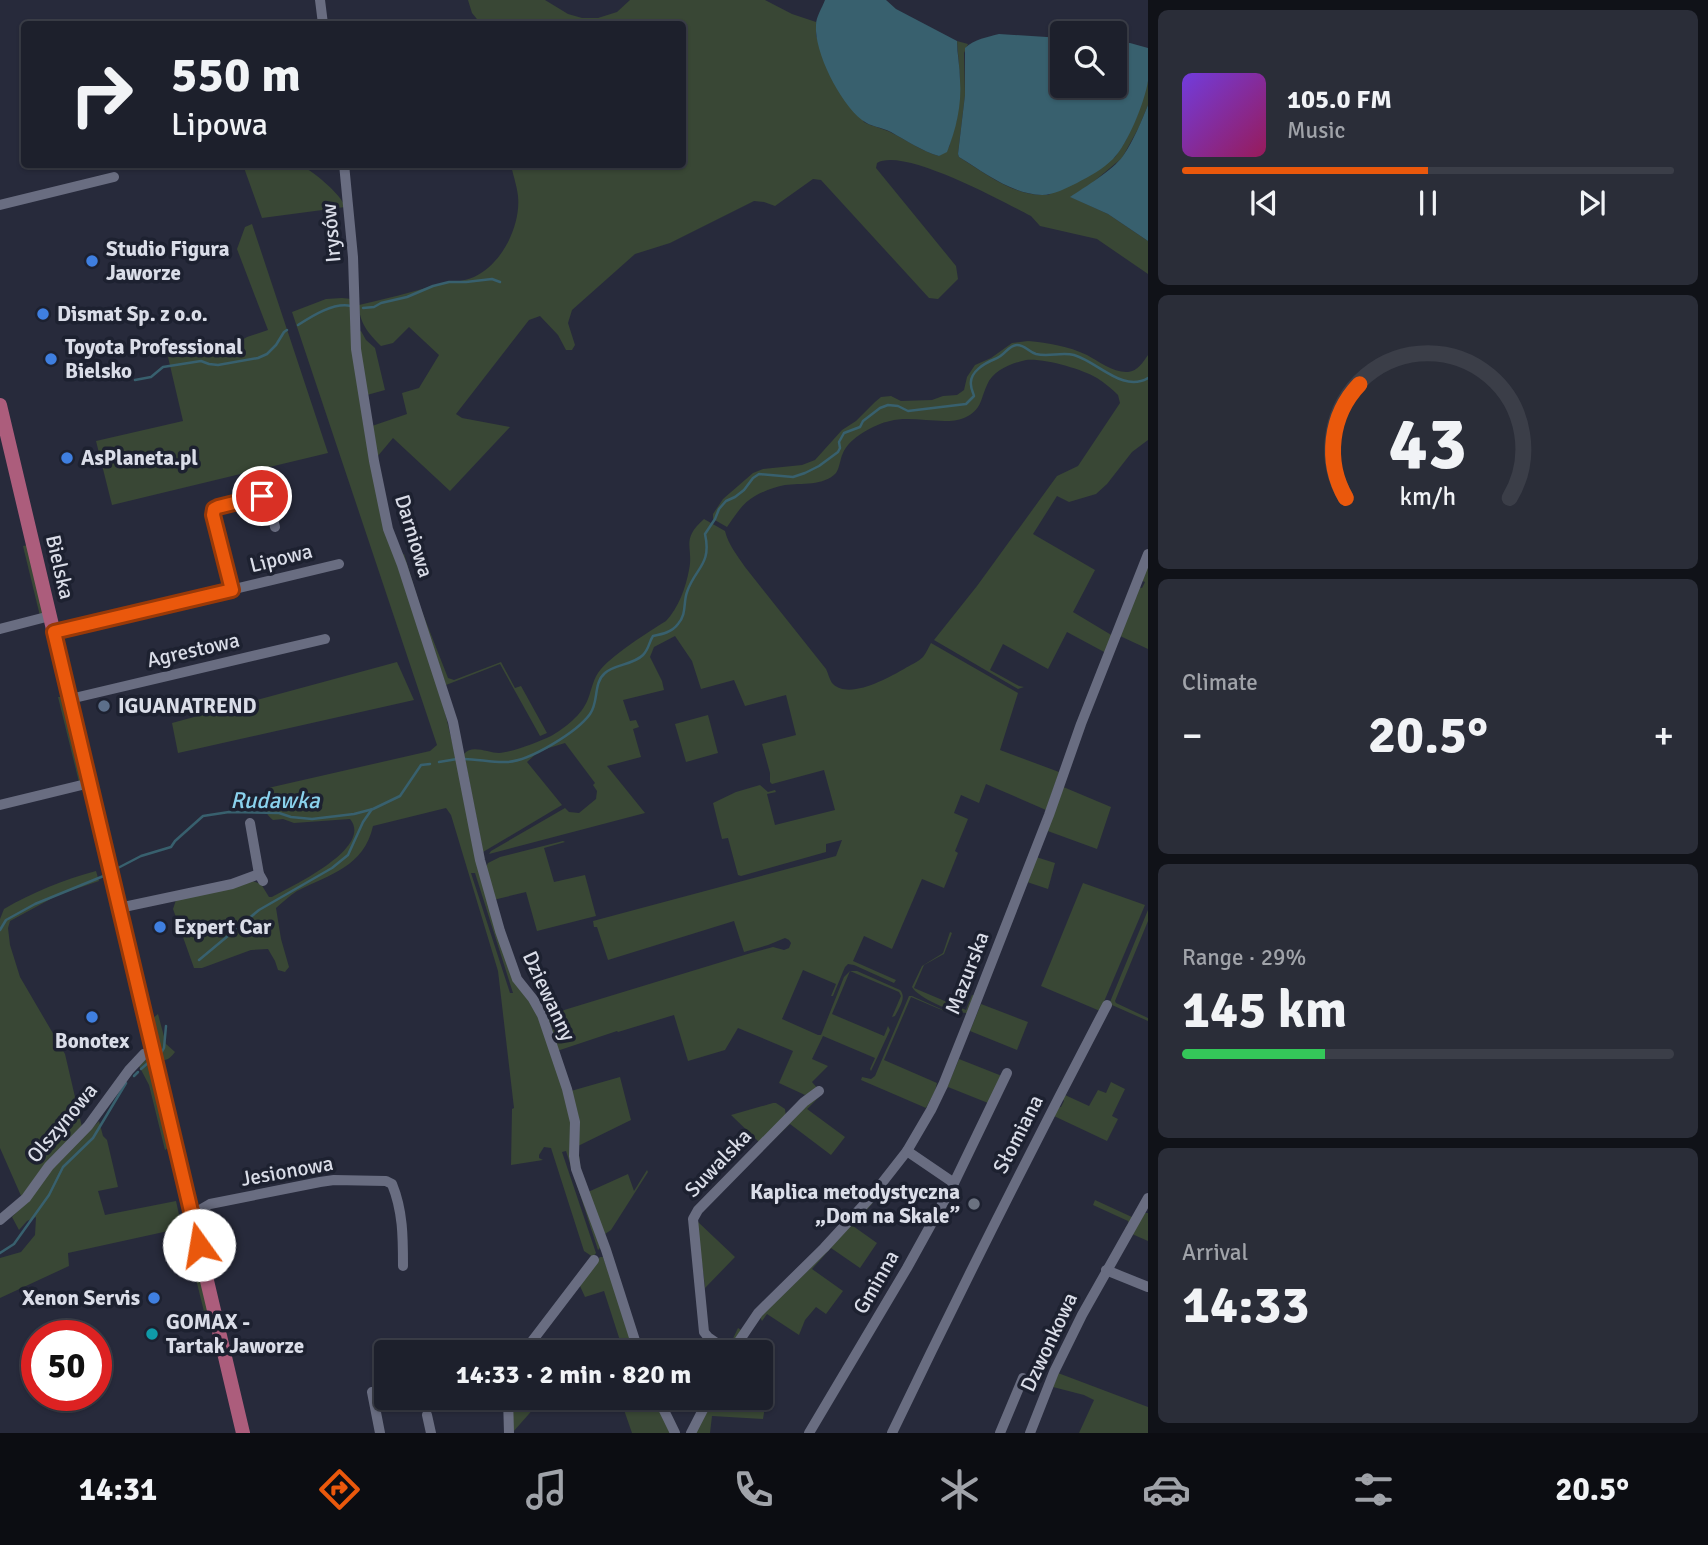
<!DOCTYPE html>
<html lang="en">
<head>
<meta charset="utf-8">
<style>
	:root { --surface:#1d202c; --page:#2a2d38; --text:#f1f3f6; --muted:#a0a3a9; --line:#3b3e48; --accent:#ea580c }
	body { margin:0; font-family:Signika,sans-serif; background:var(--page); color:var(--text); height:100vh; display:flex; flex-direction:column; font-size:26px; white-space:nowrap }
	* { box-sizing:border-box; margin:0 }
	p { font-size:23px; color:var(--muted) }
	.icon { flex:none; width:38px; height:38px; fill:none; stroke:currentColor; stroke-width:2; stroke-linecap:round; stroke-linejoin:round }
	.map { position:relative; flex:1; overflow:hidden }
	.panel { display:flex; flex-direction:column; gap:10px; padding:10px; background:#101218; width:560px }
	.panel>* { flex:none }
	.hud { position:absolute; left:21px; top:21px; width:665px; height:147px; border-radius:7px; box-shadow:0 2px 5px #0004,0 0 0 2px var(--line); background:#1d202c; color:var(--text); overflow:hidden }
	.fabs { position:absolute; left:1050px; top:21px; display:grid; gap:14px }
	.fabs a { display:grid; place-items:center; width:77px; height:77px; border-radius:7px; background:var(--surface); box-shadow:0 2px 5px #0004,0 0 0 2px var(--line); font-size:35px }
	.speed { position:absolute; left:21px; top:1320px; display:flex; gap:14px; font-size:35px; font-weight:700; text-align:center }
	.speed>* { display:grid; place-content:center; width:91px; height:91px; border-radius:50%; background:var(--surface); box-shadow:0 2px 5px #0004,0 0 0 2px var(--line); line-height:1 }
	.speed .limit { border:10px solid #d22; background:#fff; color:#111 }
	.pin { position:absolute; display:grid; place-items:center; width:60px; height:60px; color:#fff; margin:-30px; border:4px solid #fff; border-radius:50%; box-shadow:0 2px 7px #0007 }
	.me { position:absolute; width:77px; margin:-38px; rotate:347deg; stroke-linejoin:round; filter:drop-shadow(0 0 5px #0008) }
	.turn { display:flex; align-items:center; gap:24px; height:147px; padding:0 35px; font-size:32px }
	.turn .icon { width:91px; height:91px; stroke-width:2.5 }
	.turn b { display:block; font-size:49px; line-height:60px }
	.big { font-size:52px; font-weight:800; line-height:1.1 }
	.panel .widget { flex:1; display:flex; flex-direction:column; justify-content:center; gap:10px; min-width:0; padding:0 24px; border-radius:10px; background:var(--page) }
	.panel .dial { align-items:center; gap:0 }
	.dial svg { height:182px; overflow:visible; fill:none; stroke:var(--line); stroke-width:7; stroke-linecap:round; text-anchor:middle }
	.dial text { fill:var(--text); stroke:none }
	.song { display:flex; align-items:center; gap:21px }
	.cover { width:84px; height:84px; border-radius:10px; background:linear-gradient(135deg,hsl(260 70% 55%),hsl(330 70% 35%)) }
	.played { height:7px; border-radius:4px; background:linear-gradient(90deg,var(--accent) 50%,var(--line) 50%) }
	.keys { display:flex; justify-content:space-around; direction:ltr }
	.heat { display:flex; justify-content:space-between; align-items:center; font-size:38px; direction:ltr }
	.charge { height:10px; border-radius:5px; background:linear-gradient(90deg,#34c759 29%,var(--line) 0) }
	.trip { position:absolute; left:374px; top:1340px; width:399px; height:70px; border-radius:7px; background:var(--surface); box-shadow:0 2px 5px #0004,0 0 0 2px var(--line); font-weight:800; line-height:70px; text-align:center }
	.tab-bar { display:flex; height:112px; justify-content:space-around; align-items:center; background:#0c0d12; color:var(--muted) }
	.tab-bar .icon { width:49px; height:49px }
	.tab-bar .current { color:var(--accent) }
	.tab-bar b { font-size:32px; color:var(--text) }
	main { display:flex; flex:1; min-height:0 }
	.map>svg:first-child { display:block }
</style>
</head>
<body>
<main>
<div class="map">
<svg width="1148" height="1433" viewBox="0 0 1148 1433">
	<rect width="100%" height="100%" fill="#272a3b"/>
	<g fill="#394735" fill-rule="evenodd">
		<path d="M468,0H545L568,14L582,18H598L617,12L630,0H765L792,14L816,22V36L864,122C873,127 883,128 892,133C908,141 922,151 939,156L949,147L957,118L960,78L957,41L968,44L964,53L965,95L958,154L959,157C986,174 1015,197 1048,195L1115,157L1126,140L1137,116L1148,80V105L1139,127L1122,158L1092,183L1071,197L1108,214L1148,241V274L1097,239L1040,226L1031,216C1003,202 904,147 877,163L876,168L956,266L958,279L938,299L929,298L821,180L813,179L775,206L764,202L754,201L670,243L635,254L572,310L568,323L575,345L572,350H566L558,335L540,316L529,320L456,414L462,418L510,427L450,491L393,438L377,457L372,426L407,414L402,393L419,388L439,355L409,327L393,343L381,346C369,334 359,323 359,305C386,299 411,292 437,285C449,281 464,282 474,277C502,264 521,226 518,196C517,186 513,175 511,165L682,164V24H481L472,13Z"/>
		<path d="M243,165C254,165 292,162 300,165C312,170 342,195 345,207L262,218Z"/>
		<polygon points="252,224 328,453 112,505 96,441 183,421 168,357 216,356 247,337 268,330 237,249 245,227"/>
		<path d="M342,298L352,299L372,460L440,692L498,931L533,1003L569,1103L572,1149L600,1248L598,1250L566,1151L562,1152L596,1253L593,1257L584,1251L551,1148L544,1147L539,1155V1158L543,1160L511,1165L512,1109L514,1108L498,971L451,815L446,808L373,826C364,867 330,874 297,891C289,896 283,902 276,908L281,939L289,967L285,972L278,970L275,961L268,949L251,950L202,968H194L173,909L176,900L250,880L261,884L269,897H272C292,886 374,848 350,819L294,823L283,819L273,820C260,809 264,802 268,788L430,751L437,745L292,312L326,299ZM471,873H475L513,993H510Z"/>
		<polygon points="361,331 366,340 375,348 385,390 367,395 358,332"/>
		<path d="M1028,341C1049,343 1068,346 1087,355C1098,361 1114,373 1128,372C1138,371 1143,362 1148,355V440L1132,452L1107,484L1096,494L1069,502L1057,496L1033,534L1095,570L1073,612L1113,636L1106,653L1067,632L1048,669L1003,644L990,670L1019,686L1024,687L1018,689L934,640L977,586L1057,476L1078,466L1120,403L1118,395C1112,389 1105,383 1097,378C1082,369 1044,358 1026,360C1012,363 993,370 987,385C980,400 982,410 964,418C944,426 913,415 890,421C875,424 849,438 843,453C840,459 840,467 836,473C824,486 801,483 785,485C775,487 764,491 755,496C742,503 735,516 727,527L713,519V514L723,499L753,473L763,469L802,465L815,460L842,430L856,421L875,402L881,397L891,396L901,401L932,400L943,396L957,395L964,390L967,377L975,365L991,358L1012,343Z"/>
		<path d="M704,519L725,531C728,544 737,555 745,567L826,669C828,673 830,681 833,684C849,700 888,678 904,669C910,665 918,662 923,657C926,653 929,647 931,643L1018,693L1000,750L1059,772L1046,810L986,784L979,803L961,795L954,813L968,819L955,851L958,853L944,888L922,879L892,949L864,936L853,961L896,980L894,983L854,965L848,964L845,967L833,996H831L836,984L803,970L782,1019L818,1035H821L844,977L850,971H857L900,990C907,997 899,1008 895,1016L892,1017L901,996L899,992L850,971L832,1014L884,1036L888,1026L890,1030L871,1071L870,1069L875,1058L823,1036L812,1059L828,1066L812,1082L818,1089L805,1095L779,1083L793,1051L738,1028L725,1050L688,1061L674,1015L618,1032L617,1031L557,1051L545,1018L551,1014L751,953L773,947L784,950L789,948L791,943L789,940L785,938L768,945L744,952L734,921L608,960L597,927H594L593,921L836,856L842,840L826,844V852L741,876L738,875L728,838L722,839L713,803L736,792L760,785L768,792L775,790L776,792L767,794L775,825L835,810L824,770L772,784L770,782V773L762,744L796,735L786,695L745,706L734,680L701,689L692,661L675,636L654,647L650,657L662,681L664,690L623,700L630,721L636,720L639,727L633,729L641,757L607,766L645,813L489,854L491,851L565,808L569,812L579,813L596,799L597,791L593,785L595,783L565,743L539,751L527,762L562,805L483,852L464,754C472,744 488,753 499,753C513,752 538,742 551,736C565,728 582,715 588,699C592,689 593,678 601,669C615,653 647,633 666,621C678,609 686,587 689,570C694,547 680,540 704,519Z"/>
		<polygon points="28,545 45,611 40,616 23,546"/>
		<polygon points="404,554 421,609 448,678 454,680 501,662 515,688 521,686 547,733 540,736 500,664 446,685 402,555"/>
		<polygon points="1148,561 1148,649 1120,636 1138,587 1142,588 1145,582 1140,580"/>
		<polygon points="397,662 414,700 178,753 172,723"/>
		<polygon points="58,697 62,697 84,779 79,782"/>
		<polygon points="708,715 718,753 686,762 675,724"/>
		<polygon points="1061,786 1111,807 1097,849 1045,830"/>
		<polygon points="563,841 565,842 544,848 554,882 585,875 596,916 537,931 526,892 493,900 486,867 488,863 500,857"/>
		<polygon points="1036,857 1055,863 1048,889 1027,882"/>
		<path d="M96,871L99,881L58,895L10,921L8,928L10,945L20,977L65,1054L82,1127L22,1198L0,1148V919L4,909C33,892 63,880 96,871Z"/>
		<polygon points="1083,883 1145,905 1100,1011 1041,986"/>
		<polygon points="1148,910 1148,921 1115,1001 1116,1003 1148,1018 1148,1021 1112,1005 1105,1014"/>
		<path d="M950,932L952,933L944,954L924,965L914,988L966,1010L972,995L976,996L968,1013C955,1014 918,998 912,987L922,966L943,953Z"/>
		<polygon points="909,996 912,996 963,1019 911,997 884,1060 937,1083 935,1091 926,1108 861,1080 862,1077 871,1079 875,1076"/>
		<polygon points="981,1004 1028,1022 1017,1050 970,1031"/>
		<path d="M158,1014L166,1044L175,1052C171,1057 167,1062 160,1059L152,1019Z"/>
		<polygon points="148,1057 153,1075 154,1088 159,1110 167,1128 169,1147 165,1150 149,1085 138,1064"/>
		<polygon points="959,1059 1002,1076 988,1103 948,1087 946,1090"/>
		<polygon points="620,1077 631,1120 578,1146 581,1172 580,1173 571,1091"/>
		<polygon points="1111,1082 1125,1089 1112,1116 1118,1119 1107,1141 1054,1116 1055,1108 1061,1107 1064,1101 1061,1097 1065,1095 1089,1106 1098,1090 1106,1093"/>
		<polygon points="815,1097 819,1097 807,1109 845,1137 831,1155 790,1124 763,1150"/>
		<polygon points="773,1103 776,1103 785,1109 786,1117 759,1142 731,1115"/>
		<polygon points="99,1121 103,1136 107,1140 118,1187 98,1191 105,1215 176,1201 182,1228 68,1253 69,1266 0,1298 0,1258 21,1252 35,1235 36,1217 27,1221 19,1230 12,1217 28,1200 51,1169"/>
		<polygon points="647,1170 648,1172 611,1230 605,1234 588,1192 628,1174 634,1191"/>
		<polygon points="877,1198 853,1226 877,1243 860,1268 831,1248 812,1269 843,1291 826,1314 816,1307 805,1320 799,1335 767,1314 762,1321 760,1317"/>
		<polygon points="1095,1200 1134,1218 1127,1229 1125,1228 1129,1224 1128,1221 1093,1205"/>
		<polygon points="1145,1213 1148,1213 1148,1241 1132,1234"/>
		<polygon points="698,1222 735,1257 704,1289 708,1332 729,1347 738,1328 741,1330 730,1347 728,1347 709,1334 707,1332 703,1288 705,1287 697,1225"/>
		<polygon points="600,1257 603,1257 637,1353 624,1353 604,1291 585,1297 580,1286 596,1261"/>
		<polygon points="198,1269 212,1330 209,1332 194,1271"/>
		<polygon points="1058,1373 1148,1407 1148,1433 1079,1433 1094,1400 1084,1395 1053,1387"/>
		<polygon points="761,1394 767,1394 763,1419 712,1416 710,1433 696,1433 712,1398 761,1398"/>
		<polygon points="511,1398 543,1398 513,1432"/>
		<polygon points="629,1398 654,1398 670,1433 632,1433 623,1407"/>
	</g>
	<g fill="#38606e">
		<path d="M825,0H886L896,9L957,41C957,54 960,67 960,80C962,104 956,130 947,152L939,156C922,151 907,141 891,132C881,127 871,127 862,120C840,103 814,52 816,25C816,17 822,8 825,0Z"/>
		<path d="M999,34L1062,38V86H1115V43H1130L1148,48C1148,58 1148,70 1148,81C1145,101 1128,144 1113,159C1103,169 1090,176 1077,183C1066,188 1054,195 1042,195C1011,194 984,172 959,157L958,154L965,95V48C974,39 988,37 999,34Z"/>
		<path d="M1148,105V241L1108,214L1070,197C1085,187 1113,170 1123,156C1134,140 1141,122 1148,105Z"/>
	</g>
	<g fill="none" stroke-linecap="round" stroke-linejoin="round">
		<g stroke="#38606e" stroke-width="2.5">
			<polyline points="363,308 374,307 381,303 407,297 433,286 449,282 466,282 492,279 500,282"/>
			<path d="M298,325C312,316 334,302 351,306"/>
			<polyline points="135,380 151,377 163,367 201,361 209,364 218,365 258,358 267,354 276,345 284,332 287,330"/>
			<path d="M464,759C478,759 493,763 507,762C530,761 577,732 590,714C599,702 593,683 605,673C615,664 633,665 643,655C649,649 649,642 653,636C663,634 672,632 678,624C687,614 683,603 687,592C695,568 712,565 705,534L715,519L719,509L726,501L735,497L744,490L753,478L759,474L793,477L805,473L819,466L838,452L840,448L839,442L844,433L860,427L863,421L880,408L888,405L898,406L908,411L966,404L974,396C973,392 971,389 971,385C969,372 985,363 995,359C1005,356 1008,345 1017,345C1025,345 1029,352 1036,354C1048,357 1062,352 1074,355C1098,362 1123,393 1148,378"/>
			<polyline points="439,762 457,759"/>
			<polyline points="116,869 141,856 171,847 175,841 203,816 229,812 279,813 291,817 312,819 354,814 373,809 400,796 421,765 430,764"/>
			<polyline points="0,930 6,920 35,904 106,875"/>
			<polyline points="199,960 259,910 332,868 348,855 363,822 372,809"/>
			<polyline points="160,1055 164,1048 166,1026"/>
			<polyline points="141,1069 149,1062"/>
			<polyline points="134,1076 138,1072"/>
			<polyline points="0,1253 14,1244 49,1195 63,1167 93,1138 126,1083"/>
		</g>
		<g stroke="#696d81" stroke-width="10">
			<polyline points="320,0 323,24"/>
			<polyline points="344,164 353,257 356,349 374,461 388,529 402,565 453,722 480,860 500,931 517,979 533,999 542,1015 567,1089 575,1122 574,1156 576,1169 606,1250 639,1353"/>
			<polyline points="0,205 114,177"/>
			<polyline points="232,590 213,515 214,509 218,507 262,496 268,500 275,527"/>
			<polyline points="0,629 50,616"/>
			<polyline points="54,632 339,564"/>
			<polyline points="70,699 325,639"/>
			<polyline points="0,805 90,783"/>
			<polyline points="250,823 259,874 263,881"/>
			<polyline points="119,908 232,884 259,874"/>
			<polyline points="819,1091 804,1102 698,1210 693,1219 704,1332 708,1337 731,1353 758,1313 824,1248 871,1197 907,1151 931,1110 943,1085 969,1020 1049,815 1081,724 1148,554"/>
			<polyline points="907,1151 954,1183"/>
			<path d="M191,1215L210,1204L320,1182L334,1180L386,1181L392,1184C403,1211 403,1237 403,1266"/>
			<polyline points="0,1220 26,1198 49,1166 88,1126 129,1070 144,1054 153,1052"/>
			<polyline points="1106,1270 1148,1287"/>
			<polyline points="523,1353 594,1260"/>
			<polyline points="372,1392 380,1433"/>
			<polyline points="508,1398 509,1433"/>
			<polyline points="658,1398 675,1433"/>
			<polyline points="427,1415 431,1433"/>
			<polyline points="691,1433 709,1398"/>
			<polyline points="809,1433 907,1268 954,1183 1007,1073"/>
			<path d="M892,1433C961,1289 1033,1146 1107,1005"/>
			<polyline points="1000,1433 1023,1378"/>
			<polyline points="1030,1433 1054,1372 1082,1315 1148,1198"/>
		</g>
		<polyline stroke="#ac5d7c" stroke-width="14" points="0,405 243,1433"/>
	</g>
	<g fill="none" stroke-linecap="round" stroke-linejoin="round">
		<defs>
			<polyline id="route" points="199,1245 54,632 232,590 213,515 214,509 218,507 262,496"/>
		</defs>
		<use href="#route" stroke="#983908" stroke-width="18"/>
		<use href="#route" stroke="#ea580c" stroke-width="12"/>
	</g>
	<g fill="#3f7fe0" stroke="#1d2130" stroke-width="2.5">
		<circle cx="92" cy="261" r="7"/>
		<circle cx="43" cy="314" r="7"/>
		<circle cx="51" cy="359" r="7"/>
		<circle cx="67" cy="458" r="7"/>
		<circle cx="160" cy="927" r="7"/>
		<circle cx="92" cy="1017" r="7"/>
		<circle cx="154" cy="1298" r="7"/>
	</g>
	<circle fill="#5c6f8a" stroke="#1d2130" stroke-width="2.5" cx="104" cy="706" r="7"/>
	<circle fill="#6b7280" stroke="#1d2130" stroke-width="2.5" cx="974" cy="1204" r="7"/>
	<circle fill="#0f9aa8" stroke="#1d2130" stroke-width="2.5" cx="152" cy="1334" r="7"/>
	<g text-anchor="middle" stroke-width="7" stroke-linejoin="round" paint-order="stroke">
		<g font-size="21" fill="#dadde8" stroke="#1d2130">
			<text transform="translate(331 233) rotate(-95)" y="7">Irysów</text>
			<text transform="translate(414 536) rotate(73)" y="7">Darniowa</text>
			<text transform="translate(281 558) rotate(-14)" y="7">Lipowa</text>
			<text transform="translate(60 567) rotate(77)" y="7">Bielska</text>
			<text transform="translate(193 650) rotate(-13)" y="7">Agrestowa</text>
			<text transform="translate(967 973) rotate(-69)" y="7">Mazurska</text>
			<text transform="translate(549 996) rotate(65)" y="7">Dziewanny</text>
			<text transform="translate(62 1123) rotate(-50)" y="7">Olszynowa</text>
			<text transform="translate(1018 1134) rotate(-63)" y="7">Słomiana</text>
			<text transform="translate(718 1163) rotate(-46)" y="7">Suwalska</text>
			<text transform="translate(287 1171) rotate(-10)" y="7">Jesionowa</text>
			<text transform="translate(876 1282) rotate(-60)" y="7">Gminna</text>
			<text transform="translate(1049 1342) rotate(-65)" y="7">Dzwonkowa</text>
		</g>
		<g font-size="21" font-weight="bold" fill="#dadde8" stroke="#1d2130" text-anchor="start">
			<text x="106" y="256">Studio Figura<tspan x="106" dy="24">Jaworze</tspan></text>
			<text x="57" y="321">Dismat Sp. z o.o.</text>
			<text x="65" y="354">Toyota Professional<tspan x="65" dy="24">Bielsko</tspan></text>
			<text x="81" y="465">AsPlaneta.pl</text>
			<text x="118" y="713">IGUANATREND</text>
			<text x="174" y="934">Expert Car</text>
			<text x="92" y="1048" text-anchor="middle">Bonotex</text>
			<text x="960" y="1199" text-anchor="end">Kaplica metodystyczna<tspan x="960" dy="24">„Dom na Skale”</tspan></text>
			<text x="140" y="1305" text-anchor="end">Xenon Servis</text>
			<text x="166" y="1329">GOMAX -<tspan x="166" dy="24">Tartak Jaworze</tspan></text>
		</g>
		<g font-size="23" font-style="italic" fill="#8ad2ed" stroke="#1d2130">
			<text x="275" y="808">Rudawka</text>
		</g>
	</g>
</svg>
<div class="fabs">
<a><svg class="icon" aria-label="search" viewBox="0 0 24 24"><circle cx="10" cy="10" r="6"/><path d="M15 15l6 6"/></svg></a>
</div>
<div class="speed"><div class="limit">50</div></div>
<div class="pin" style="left:262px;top:496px;background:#d93025"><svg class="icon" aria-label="arrive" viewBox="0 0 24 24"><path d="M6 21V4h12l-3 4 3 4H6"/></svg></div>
<svg class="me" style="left:199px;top:1245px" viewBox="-20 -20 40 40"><circle r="19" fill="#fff"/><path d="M0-13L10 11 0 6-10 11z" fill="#ea580c"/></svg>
<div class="trip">14:33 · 2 min · 820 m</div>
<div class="hud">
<div class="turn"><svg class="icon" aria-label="right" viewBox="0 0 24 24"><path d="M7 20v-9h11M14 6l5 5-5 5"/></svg><div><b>550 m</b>Lipowa</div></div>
</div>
</div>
<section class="panel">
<div class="widget">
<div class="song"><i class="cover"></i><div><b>105.0 FM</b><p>Music</p></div></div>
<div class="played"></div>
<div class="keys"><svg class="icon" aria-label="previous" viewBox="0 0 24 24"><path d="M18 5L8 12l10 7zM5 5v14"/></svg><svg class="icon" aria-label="pause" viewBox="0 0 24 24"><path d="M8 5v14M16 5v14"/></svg><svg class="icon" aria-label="next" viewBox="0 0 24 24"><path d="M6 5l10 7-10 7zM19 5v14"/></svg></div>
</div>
<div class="widget dial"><svg viewBox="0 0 100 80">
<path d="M14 69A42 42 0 1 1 86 69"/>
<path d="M14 69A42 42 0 0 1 20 19" stroke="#ea580c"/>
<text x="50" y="56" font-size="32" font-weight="700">43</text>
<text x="50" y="72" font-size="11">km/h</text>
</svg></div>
<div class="widget"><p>Climate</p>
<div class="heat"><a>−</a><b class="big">20.5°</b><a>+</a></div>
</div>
<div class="widget"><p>Range · 29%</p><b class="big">145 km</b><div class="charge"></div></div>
<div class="widget"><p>Arrival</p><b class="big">14:33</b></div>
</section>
</main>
<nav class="tab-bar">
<b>14:31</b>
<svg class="icon current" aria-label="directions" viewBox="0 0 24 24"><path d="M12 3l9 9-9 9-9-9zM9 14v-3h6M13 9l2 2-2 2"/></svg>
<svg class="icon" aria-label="music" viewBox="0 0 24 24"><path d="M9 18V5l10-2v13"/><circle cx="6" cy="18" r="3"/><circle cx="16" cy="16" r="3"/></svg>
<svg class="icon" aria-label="phone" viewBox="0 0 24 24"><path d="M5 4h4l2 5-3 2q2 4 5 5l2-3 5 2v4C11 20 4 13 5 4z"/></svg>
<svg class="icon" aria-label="climate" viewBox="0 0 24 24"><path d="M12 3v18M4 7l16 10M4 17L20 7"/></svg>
<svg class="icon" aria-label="car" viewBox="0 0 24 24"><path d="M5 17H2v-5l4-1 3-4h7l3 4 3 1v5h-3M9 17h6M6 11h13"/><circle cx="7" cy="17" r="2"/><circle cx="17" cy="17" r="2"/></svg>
<svg class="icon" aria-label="filters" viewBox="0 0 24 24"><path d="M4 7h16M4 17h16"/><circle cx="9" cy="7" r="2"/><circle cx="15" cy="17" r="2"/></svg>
<b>20.5°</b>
</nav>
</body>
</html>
